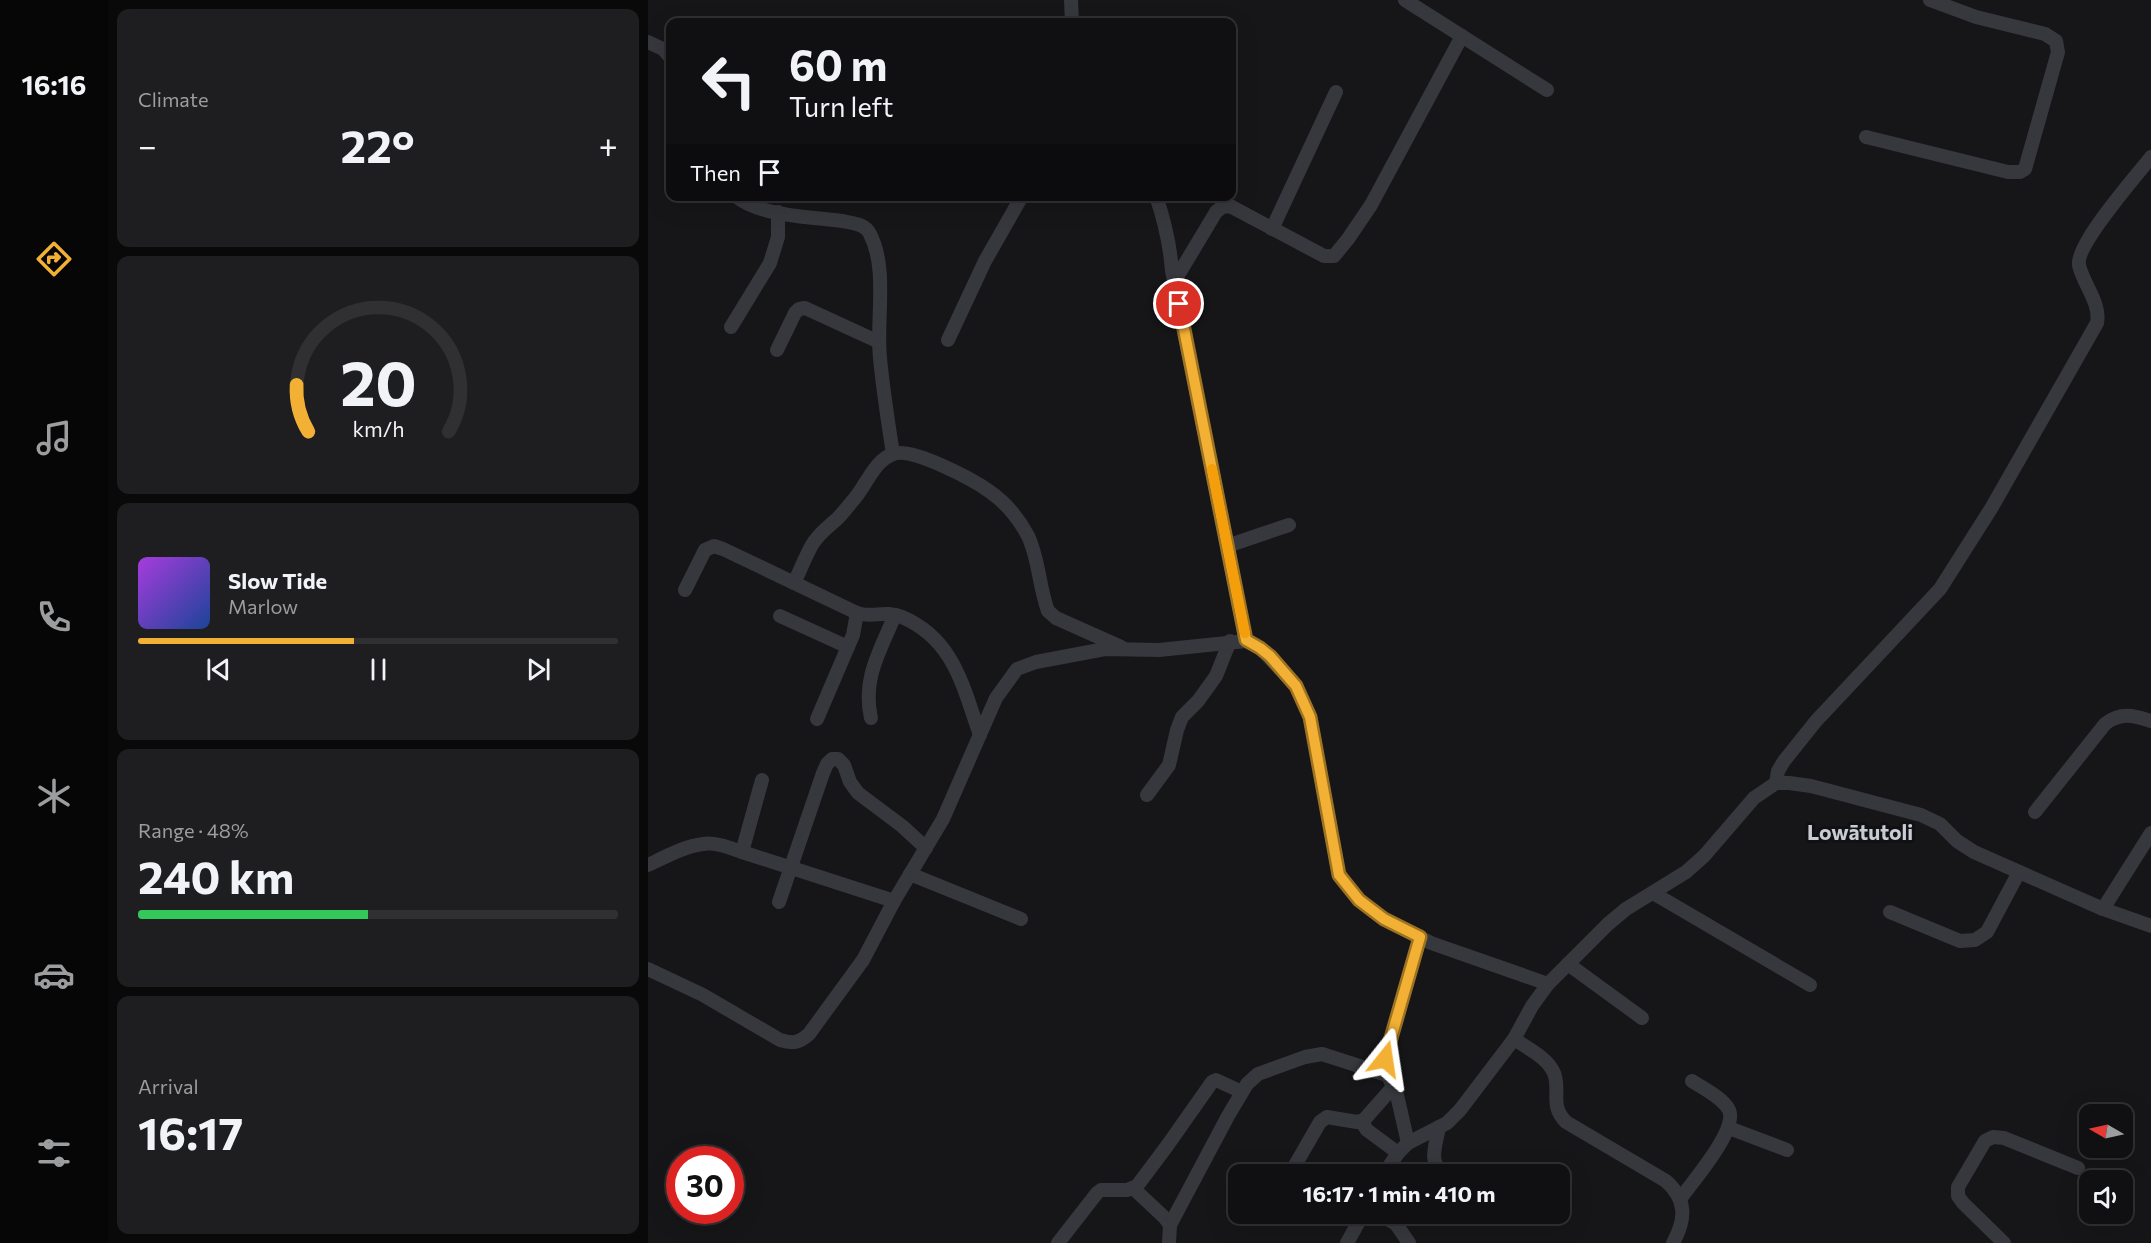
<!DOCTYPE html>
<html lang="en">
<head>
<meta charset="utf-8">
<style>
	:root { --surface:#101012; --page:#1e1e20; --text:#f1f3f6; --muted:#9c9d9f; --line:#303032; --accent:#f2b134 }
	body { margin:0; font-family:Commissioner,sans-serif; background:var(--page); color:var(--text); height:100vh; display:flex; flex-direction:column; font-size:22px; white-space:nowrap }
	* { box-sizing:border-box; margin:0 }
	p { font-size:20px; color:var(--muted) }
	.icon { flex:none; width:33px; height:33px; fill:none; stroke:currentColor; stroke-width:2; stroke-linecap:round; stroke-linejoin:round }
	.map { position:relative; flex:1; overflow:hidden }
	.panel { display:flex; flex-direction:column; gap:9px; padding:9px; background:#09090a; width:540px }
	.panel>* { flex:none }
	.guide { position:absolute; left:18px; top:18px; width:570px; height:183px; border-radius:12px; box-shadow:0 6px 24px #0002,0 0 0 2px var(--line); background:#101012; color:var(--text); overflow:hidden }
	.needle { width:39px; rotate:279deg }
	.tools { position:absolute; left:1431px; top:1104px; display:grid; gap:12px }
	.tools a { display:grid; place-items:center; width:54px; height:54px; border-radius:12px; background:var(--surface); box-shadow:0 6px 24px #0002,0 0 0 2px var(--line); font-size:30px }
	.speed { position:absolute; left:18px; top:1146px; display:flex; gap:12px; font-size:30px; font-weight:700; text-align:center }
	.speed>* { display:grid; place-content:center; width:78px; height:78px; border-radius:50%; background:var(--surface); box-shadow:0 6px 24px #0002,0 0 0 2px var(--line); line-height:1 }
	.speed .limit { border:9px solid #d22; background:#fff; color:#111 }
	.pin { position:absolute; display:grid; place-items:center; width:51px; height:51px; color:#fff; margin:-26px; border:3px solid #fff; border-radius:50%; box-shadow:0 2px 6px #0007 }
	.me { position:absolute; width:66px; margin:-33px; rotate:15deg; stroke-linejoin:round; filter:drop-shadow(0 0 4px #0008) }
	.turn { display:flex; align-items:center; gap:21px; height:126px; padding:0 24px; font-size:27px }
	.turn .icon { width:78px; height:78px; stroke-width:2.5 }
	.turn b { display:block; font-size:42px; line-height:51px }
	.then { display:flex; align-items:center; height:57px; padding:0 24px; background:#0003; gap:12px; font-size:22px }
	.big { font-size:45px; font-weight:700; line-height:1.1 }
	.panel .widget { flex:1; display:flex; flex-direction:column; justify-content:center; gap:9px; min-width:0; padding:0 21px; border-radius:12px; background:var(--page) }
	.panel .dial { align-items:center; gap:0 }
	.dial svg { height:156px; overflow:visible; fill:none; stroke:var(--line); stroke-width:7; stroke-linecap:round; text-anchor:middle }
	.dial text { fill:var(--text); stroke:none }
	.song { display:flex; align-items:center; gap:18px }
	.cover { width:72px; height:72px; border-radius:9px; background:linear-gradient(135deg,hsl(280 70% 55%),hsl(220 70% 35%)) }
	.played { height:6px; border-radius:3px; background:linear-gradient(90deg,var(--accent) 45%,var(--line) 45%) }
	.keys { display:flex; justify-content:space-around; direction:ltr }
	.heat { display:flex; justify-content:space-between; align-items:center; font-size:33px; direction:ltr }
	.charge { height:9px; border-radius:4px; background:linear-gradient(90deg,#34c759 48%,var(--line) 0) }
	.trip { position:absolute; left:580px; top:1164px; width:342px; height:60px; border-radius:12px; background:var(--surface); box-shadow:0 6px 24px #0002,0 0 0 2px var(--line); font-weight:700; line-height:60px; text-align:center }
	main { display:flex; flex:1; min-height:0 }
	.tab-bar { display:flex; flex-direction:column; width:108px; justify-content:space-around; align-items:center; background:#060607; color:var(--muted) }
	.tab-bar .icon { width:42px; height:42px }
	.tab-bar .current { color:var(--accent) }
	.tab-bar b { font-size:27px; color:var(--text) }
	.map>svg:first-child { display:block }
</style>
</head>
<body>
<main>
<nav class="tab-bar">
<b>16:16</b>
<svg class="icon current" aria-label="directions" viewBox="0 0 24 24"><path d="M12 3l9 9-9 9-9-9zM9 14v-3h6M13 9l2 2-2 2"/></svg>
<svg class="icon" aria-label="music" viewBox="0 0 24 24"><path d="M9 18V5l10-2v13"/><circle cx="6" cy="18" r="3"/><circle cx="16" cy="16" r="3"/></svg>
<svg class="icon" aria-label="phone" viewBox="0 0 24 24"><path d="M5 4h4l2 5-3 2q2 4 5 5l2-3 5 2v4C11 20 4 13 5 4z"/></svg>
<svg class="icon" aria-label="climate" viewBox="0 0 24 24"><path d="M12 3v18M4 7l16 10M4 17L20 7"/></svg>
<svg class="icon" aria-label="car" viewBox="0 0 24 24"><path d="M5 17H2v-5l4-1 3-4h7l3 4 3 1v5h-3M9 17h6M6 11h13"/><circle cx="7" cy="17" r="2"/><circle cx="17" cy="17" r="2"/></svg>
<svg class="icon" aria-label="filters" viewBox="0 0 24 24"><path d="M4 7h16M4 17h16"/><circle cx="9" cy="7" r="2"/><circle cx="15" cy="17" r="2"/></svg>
</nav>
<section class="panel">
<div class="widget"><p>Climate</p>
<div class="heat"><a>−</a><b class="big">22°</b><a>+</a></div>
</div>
<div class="widget dial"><svg viewBox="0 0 100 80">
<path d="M14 69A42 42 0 1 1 86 69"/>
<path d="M14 69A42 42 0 0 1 8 45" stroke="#f2b134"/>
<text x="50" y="56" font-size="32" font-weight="700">20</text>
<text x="50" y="72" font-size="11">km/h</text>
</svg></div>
<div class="widget">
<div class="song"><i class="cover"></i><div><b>Slow Tide</b><p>Marlow</p></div></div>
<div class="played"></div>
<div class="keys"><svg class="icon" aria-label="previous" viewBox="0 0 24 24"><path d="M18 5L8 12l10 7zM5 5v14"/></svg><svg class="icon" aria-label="pause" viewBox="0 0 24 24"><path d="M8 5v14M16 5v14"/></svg><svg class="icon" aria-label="next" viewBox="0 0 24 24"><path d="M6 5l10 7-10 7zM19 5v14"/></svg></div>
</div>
<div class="widget"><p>Range · 48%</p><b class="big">240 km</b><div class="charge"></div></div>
<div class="widget"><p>Arrival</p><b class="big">16:17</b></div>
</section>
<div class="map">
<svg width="1503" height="1243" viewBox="0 0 1503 1243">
	<rect width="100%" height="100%" fill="#161618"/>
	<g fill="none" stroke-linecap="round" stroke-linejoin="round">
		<g stroke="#37383d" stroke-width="14">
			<polyline points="423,0 424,22"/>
			<polyline points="757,0 899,90"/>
			<polyline points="0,42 15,49 22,57"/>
			<polyline points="1218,137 1360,172 1372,172 1377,169 1410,52 1408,41 1397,34 1328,17 1282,0"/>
			<path d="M88,196C110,216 165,217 194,221C205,223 217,224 222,234C240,269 228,319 232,358C235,390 240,422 245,454"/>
			<path d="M508,196C517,222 522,245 524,271L598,641"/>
			<polyline points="624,229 688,92"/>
			<polyline points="526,282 568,212 574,207 582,206 676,256 686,256 700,239 723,205 814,36"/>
			<polyline points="83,327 122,263 130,237 130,212"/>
			<polyline points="300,340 337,261 374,196"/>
			<polyline points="129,350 147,313 151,309 157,308 231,342"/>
			<polyline points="579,546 641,525"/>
			<path d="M146,583C152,571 157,557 164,545C170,534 179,528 189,519C195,513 201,505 207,498C218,485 227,460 245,454C264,447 324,479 341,491C357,502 371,519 380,536C391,559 391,587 400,611L408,618L473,647"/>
			<path d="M37,590L57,550L66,546L75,549L209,613C223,618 238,610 254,617C306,639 315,687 332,735"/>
			<polyline points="132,616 200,647"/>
			<path d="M223,718C214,679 232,651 247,615"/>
			<polyline points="169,719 205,635 209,613"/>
			<polyline points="114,780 94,852 246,901"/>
			<path d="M1128,783L1130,771L1136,761L1168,721L1292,589L1344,507L1449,323C1453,303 1435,284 1431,265C1427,245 1489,175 1503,157"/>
			<polyline points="499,795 521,765 529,730 534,717 550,701 568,676 582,641"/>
			<path d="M1387,812L1457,724C1472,712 1485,715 1503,721"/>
			<path d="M0,865C17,857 37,846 55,844C68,842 82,848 94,852"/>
			<polyline points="262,874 373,919"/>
			<polyline points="1005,893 1162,985"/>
			<polyline points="131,902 175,773 179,764 184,759 190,759 196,765 202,782 210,793 254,826 278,848"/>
			<polyline points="1455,909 1503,833"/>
			<polyline points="1242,912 1312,941 1327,940 1339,932 1371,872"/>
			<polyline points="920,964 994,1018"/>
			<path d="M0,969L55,995L132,1040C145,1044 151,1043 161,1034L215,960L246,901L295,819L348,698L369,669L388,662L457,649L511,650L598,641L612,648L648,686L662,717L691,875L711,900L736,919L783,943L900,984"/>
			<path d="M866,1039C879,1048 899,1057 906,1073C913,1091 901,1105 918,1122L1018,1181C1039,1200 1038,1219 1025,1243"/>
			<polyline points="713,1121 719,1130 750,1153"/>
			<path d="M791,1127C788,1145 779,1164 797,1174"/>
			<polyline points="1081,1128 1139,1150"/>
			<polyline points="760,1143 749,1095 737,1069 737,1059 772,937"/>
			<polyline points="642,1174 672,1122 679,1117 709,1122 715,1121 745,1087"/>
			<polyline points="736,1174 750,1153 760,1143 799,1123 812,1110 866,1039 884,1006 900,984 960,924 978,909 1038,872 1056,856 1106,798 1128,783 1141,783 1163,786 1273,815 1292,824 1309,841 1326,852 1455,909 1503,926"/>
			<polyline points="485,1188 517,1218 522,1225 521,1243"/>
			<path d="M1033,1198C1045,1181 1090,1130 1081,1110C1075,1098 1055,1088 1044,1081"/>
			<polyline points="730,1214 748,1224 761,1243"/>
			<polyline points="522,1225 580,1116 599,1084 610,1074 657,1057 674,1054 739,1075"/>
			<polyline points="410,1243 449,1193 453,1190 479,1190 489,1186 519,1146 564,1082 568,1080 594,1092"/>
			<polyline points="699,1243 715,1214"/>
			<polyline points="1356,1243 1315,1203 1310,1196 1310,1187 1337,1141 1345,1137 1356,1138 1430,1168"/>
		</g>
	</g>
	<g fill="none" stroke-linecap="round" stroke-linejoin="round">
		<defs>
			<polyline id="route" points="531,304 598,640 612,648 622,656 648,686 662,717 691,875 711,900 736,919 772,937 737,1059"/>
		</defs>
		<use href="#route" stroke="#9d7322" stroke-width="15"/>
		<use href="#route" stroke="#f2b134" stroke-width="10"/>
		<polyline stroke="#f59e0b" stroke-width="10" points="564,469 597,633"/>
	</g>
	<g text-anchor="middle" stroke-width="6" stroke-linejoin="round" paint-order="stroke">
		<g font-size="21" font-weight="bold" fill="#c9ccd4" stroke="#111113">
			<text x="1212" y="840">Lowātutoli</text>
		</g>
	</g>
</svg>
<div class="tools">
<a><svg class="needle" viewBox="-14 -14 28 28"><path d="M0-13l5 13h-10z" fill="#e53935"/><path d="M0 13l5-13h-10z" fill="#9c9d9f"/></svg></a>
<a><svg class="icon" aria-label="sound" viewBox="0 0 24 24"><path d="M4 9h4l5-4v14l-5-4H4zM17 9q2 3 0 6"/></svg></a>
</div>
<div class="speed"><div class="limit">30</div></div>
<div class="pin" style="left:531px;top:304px;background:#d93025"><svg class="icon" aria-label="arrive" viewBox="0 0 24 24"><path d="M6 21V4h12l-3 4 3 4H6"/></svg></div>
<svg class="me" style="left:737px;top:1059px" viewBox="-20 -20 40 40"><path d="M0-17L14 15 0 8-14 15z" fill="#f2b134" stroke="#fff" stroke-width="4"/></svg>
<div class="trip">16:17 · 1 min · 410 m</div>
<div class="guide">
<div class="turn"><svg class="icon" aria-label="left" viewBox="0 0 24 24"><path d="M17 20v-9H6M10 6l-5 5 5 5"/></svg><div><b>60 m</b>Turn left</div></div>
<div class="then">Then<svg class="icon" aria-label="arrive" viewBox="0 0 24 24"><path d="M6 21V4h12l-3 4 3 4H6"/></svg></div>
</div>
</div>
</main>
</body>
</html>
